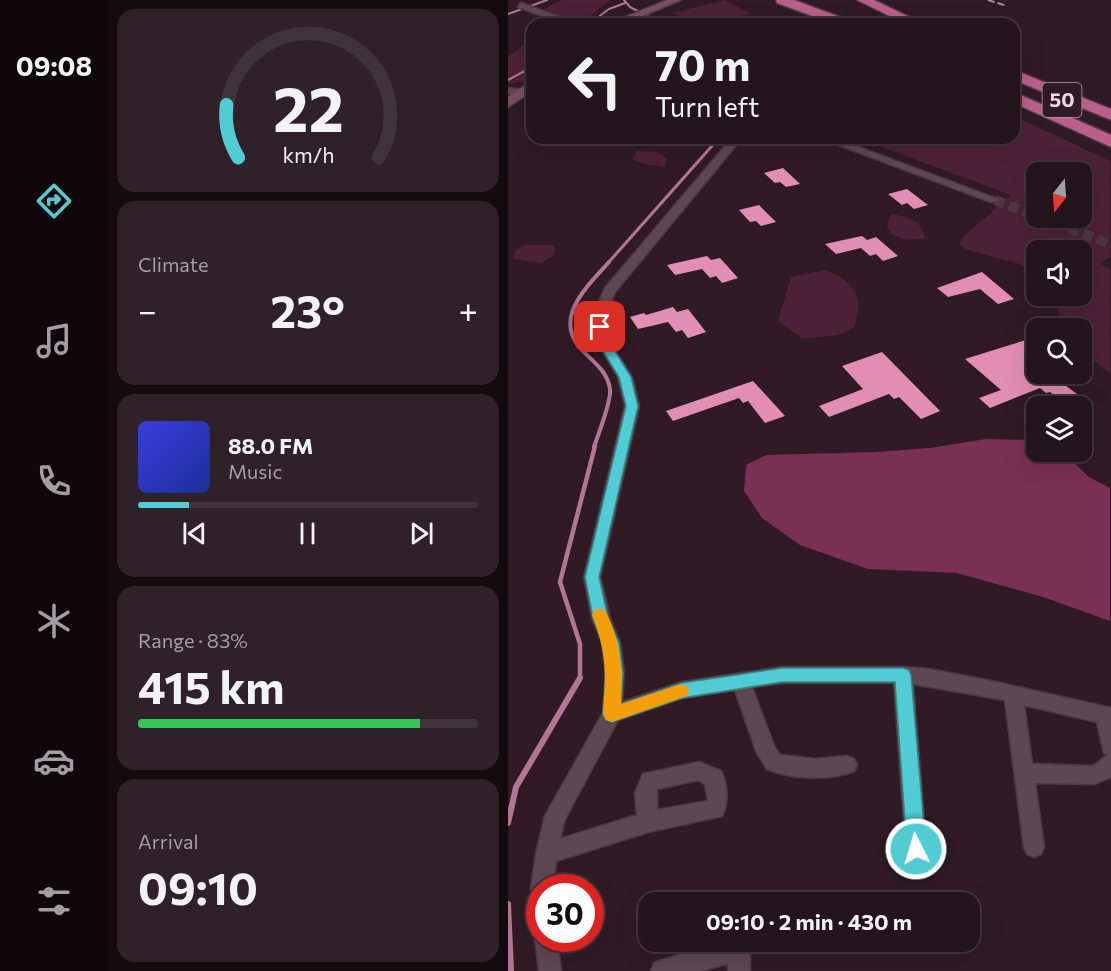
<!DOCTYPE html>
<html lang="en">
<head>
<meta charset="utf-8">
<style>
	:root { --surface:#24141b; --page:#302128; --text:#f1f3f6; --muted:#a39ea3; --line:#41333a; --accent:#51ccd4 }
	body { margin:0; font-family:Commissioner,sans-serif; background:var(--page); color:var(--text); height:100vh; display:flex; flex-direction:column; font-size:22px; white-space:nowrap }
	* { box-sizing:border-box; margin:0 }
	p { font-size:20px; color:var(--muted) }
	.icon { flex:none; width:33px; height:33px; fill:none; stroke:currentColor; stroke-width:2; stroke-linecap:round; stroke-linejoin:round }
	.map { position:relative; flex:1; overflow:hidden }
	.details { display:flex; flex-direction:column; gap:9px; padding:9px; background:#140b0f; width:400px }
	.details>* { flex:none }
	.guide { position:absolute; left:18px; top:18px; width:494px; height:126px; border-radius:18px; box-shadow:0 6px 24px #0002,0 0 0 2px var(--line); background:#24141b; color:var(--text); overflow:hidden }
	.needle { width:39px; rotate:197deg }
	.fabs { position:absolute; left:518px; top:162px; display:grid; gap:12px }
	.fabs a { display:grid; place-items:center; width:66px; height:66px; border-radius:12px; background:var(--surface); box-shadow:0 6px 24px #0002,0 0 0 2px var(--line); font-size:30px }
	.speed { position:absolute; left:18px; top:874px; display:flex; gap:12px; font-size:30px; font-weight:700; text-align:center }
	.speed>* { display:grid; place-content:center; width:78px; height:78px; border-radius:50%; background:var(--surface); box-shadow:0 6px 24px #0002,0 0 0 2px var(--line); line-height:1 }
	.speed .limit { border:9px solid #d22; background:#fff; color:#111 }
	.pin { position:absolute; display:grid; place-items:center; width:51px; height:51px; color:#fff; margin:-26px; border-radius:12px; box-shadow:0 3px 9px #0006 }
	.me { position:absolute; width:66px; margin:-33px; rotate:355deg; stroke-linejoin:round; filter:drop-shadow(0 0 4px #0008) }
	.turn { display:flex; align-items:center; gap:21px; height:126px; padding:0 30px; font-size:27px }
	.turn .icon { width:78px; height:78px; stroke-width:2.5 }
	.turn b { display:block; font-size:42px; line-height:51px }
	.big { font-size:45px; font-weight:700; line-height:1.1 }
	.details .widget { flex:1; display:flex; flex-direction:column; justify-content:center; gap:9px; min-width:0; padding:0 21px; border-radius:18px; background:var(--page) }
	.details .dial { align-items:center; gap:0 }
	.dial svg { height:156px; overflow:visible; fill:none; stroke:var(--line); stroke-width:7; stroke-linecap:round; text-anchor:middle }
	.dial text { fill:var(--text); stroke:none }
	.song { display:flex; align-items:center; gap:18px }
	.cover { width:72px; height:72px; border-radius:9px; background:linear-gradient(135deg,hsl(240 70% 55%),hsl(230 70% 35%)) }
	.played { height:6px; border-radius:3px; background:linear-gradient(90deg,var(--accent) 15%,var(--line) 15%) }
	.keys { display:flex; justify-content:space-around; direction:ltr }
	.heat { display:flex; justify-content:space-between; align-items:center; font-size:33px; direction:ltr }
	.charge { height:9px; border-radius:4px; background:linear-gradient(90deg,#34c759 83%,var(--line) 0) }
	.trip { position:absolute; left:130px; top:892px; width:342px; height:60px; border-radius:18px; background:var(--surface); box-shadow:0 6px 24px #0002,0 0 0 2px var(--line); font-weight:700; line-height:60px; text-align:center }
	main { display:flex; flex:1; min-height:0 }
	.tabs { display:flex; flex-direction:column; width:108px; justify-content:space-around; align-items:center; background:#0e080b; color:var(--muted) }
	.tabs .icon { width:42px; height:42px }
	.tabs .active { color:var(--accent) }
	.tabs b { font-size:27px; color:var(--text) }
	.map>svg:first-child { display:block }
</style>
</head>
<body>
<main>
<nav class="tabs">
<b>09:08</b>
<svg class="icon active" aria-label="directions" viewBox="0 0 24 24"><path d="M12 3l9 9-9 9-9-9zM9 14v-3h6M13 9l2 2-2 2"/></svg>
<svg class="icon" aria-label="music" viewBox="0 0 24 24"><path d="M9 18V5l10-2v13"/><circle cx="6" cy="18" r="3"/><circle cx="16" cy="16" r="3"/></svg>
<svg class="icon" aria-label="phone" viewBox="0 0 24 24"><path d="M5 4h4l2 5-3 2q2 4 5 5l2-3 5 2v4C11 20 4 13 5 4z"/></svg>
<svg class="icon" aria-label="climate" viewBox="0 0 24 24"><path d="M12 3v18M4 7l16 10M4 17L20 7"/></svg>
<svg class="icon" aria-label="car" viewBox="0 0 24 24"><path d="M5 17H2v-5l4-1 3-4h7l3 4 3 1v5h-3M9 17h6M6 11h13"/><circle cx="7" cy="17" r="2"/><circle cx="17" cy="17" r="2"/></svg>
<svg class="icon" aria-label="filters" viewBox="0 0 24 24"><path d="M4 7h16M4 17h16"/><circle cx="9" cy="7" r="2"/><circle cx="15" cy="17" r="2"/></svg>
</nav>
<section class="details">
<div class="widget dial"><svg viewBox="0 0 100 80">
<path d="M14 69A42 42 0 1 1 86 69"/>
<path d="M14 69A42 42 0 0 1 8 42" stroke="#51ccd4"/>
<text x="50" y="56" font-size="32" font-weight="700">22</text>
<text x="50" y="72" font-size="11">km/h</text>
</svg></div>
<div class="widget"><p>Climate</p>
<div class="heat"><a>−</a><b class="big">23°</b><a>+</a></div>
</div>
<div class="widget">
<div class="song"><i class="cover"></i><div><b>88.0 FM</b><p>Music</p></div></div>
<div class="played"></div>
<div class="keys"><svg class="icon" aria-label="previous" viewBox="0 0 24 24"><path d="M18 5L8 12l10 7zM5 5v14"/></svg><svg class="icon" aria-label="pause" viewBox="0 0 24 24"><path d="M8 5v14M16 5v14"/></svg><svg class="icon" aria-label="next" viewBox="0 0 24 24"><path d="M6 5l10 7-10 7zM19 5v14"/></svg></div>
</div>
<div class="widget"><p>Range · 83%</p><b class="big">415 km</b><div class="charge"></div></div>
<div class="widget"><p>Arrival</p><b class="big">09:10</b></div>
</section>
<div class="map">
<svg width="603" height="971" viewBox="0 0 603 971">
	<rect width="100%" height="100%" fill="#301b24"/>
	<g fill="#4d2136" fill-rule="evenodd">
		<polygon points="53,0 103,0 73,23 36,9"/>
		<polygon points="216,0 243,14 205,24 186,24 165,13"/>
		<polygon points="24,39 24,75 13,82 0,84 0,57"/>
		<path d="M506,116L602,161V256L593,264L602,269V373L573,351V328H557L544,296H573V250H528V277L512,264L457,249L452,243L455,237L503,195L355,140L361,138H506ZM528,172H573V218H528Z"/>
		<polygon points="128,151 149,152 159,159 157,167 137,164 125,160"/>
		<path d="M383,214C400,217 414,219 417,239C403,240 387,242 379,227Z"/>
		<polygon points="17,245 44,245 47,248 46,255 33,263 5,259 7,251"/>
		<path d="M316,270C338,276 355,292 349,316C348,321 347,326 344,329C337,336 304,338 294,338L270,321L283,277Z"/>
	</g>
	<polygon fill="#7a2f55" points="478,439 528,440 528,452 554,452 581,477 602,488 602,621 535,597 449,573 360,569 292,545 254,518 236,491 238,465 258,455 368,452 422,448"/>
	<g fill="none" stroke-linecap="round" stroke-linejoin="round">
		<g stroke="#b17693" stroke-width="2">
			<polyline points="116,0 122,7 154,24"/>
			<polyline points="0,14 39,0"/>
			<polyline points="81,24 101,9 117,3"/>
			<polyline points="0,80 24,67"/>
		</g>
		<polyline stroke="#b17693" stroke-width="3" points="100,263 211,138"/>
		<path stroke="#b17693" stroke-width="4" d="M86,447C90,435 104,400 102,389C99,370 85,362 73,349C44,317 81,285 101,262"/>
		<polyline stroke="#b17693" stroke-width="4.5" points="72,679 72,644 52,582 87,446"/>
		<g stroke="#b17693" stroke-width="6">
			<polyline points="0,823 8,787 72,678"/>
			<polyline points="0,904 3,971"/>
		</g>
	</g>
	<g fill="#e28db4">
		<polygon points="275,168 292,184 278,187 272,182 267,183 256,173"/>
		<polygon points="399,189 420,205 406,209 399,203 394,205 380,194"/>
		<polygon points="251,205 268,222 253,226 248,221 242,222 231,210"/>
		<polygon points="354,236 359,240 368,237 390,256 375,261 368,254 362,256 353,248 328,254 317,244"/>
		<polygon points="199,256 203,260 212,258 230,278 214,283 208,276 202,278 194,269 167,275 159,265"/>
		<polygon points="474,272 506,299 490,304 472,289 440,297 429,288"/>
		<polygon points="165,307 169,312 180,309 198,332 180,338 174,330 168,332 160,322 130,329 122,317 136,313 138,315"/>
		<polygon points="521,339 528,345 528,374 542,374 585,406 559,406 542,392 538,393 532,388 482,408 471,398 493,390 457,359"/>
		<polygon points="374,352 432,411 413,419 391,397 386,399 381,394 321,417 311,406 355,389 334,366"/>
		<polygon points="245,381 277,416 257,423 240,401 235,403 231,398 165,421 158,411"/>
	</g>
	<g fill="none" stroke-linecap="round" stroke-linejoin="round">
		<g stroke="#4c3840" stroke-width="10" stroke-dasharray="10 5" stroke-linecap="butt">
			<polyline points="487,200 528,216"/>
			<polyline points="533,218 603,244"/>
		</g>
		<defs>
			<g id="street">
				<polygon points="13,3 66,22 67,24 56,24 10,7"/>
				<polygon points="0,88 24,91 24,97 0,94"/>
				<path d="M224,138H234L107,292L99,311L97,328L105,348L124,377L131,406L92,577L102,618L112,643L116,673L114,702L174,682L274,667H395L421,669L483,681L603,708V777L586,784L527,783L536,847L533,854L526,857L519,854L516,847L497,700L405,684L418,849L415,856L408,859L401,856L398,849L386,683H274L244,687L266,746L272,755L307,759L339,756L346,759L349,765L346,771C322,781 283,779 259,769L248,751L227,690L174,698L110,720L57,819L52,839L129,815L127,793L135,774L191,762L213,771C220,787 221,801 214,816L140,832L48,861L45,888H32V898L26,896L23,888L28,854L37,816L95,713L98,673L94,643L84,618L76,577L117,406L110,377L93,348L85,328L87,311L97,288ZM516,705L589,722L596,753L600,755L585,766L524,764ZM190,780L197,784L200,801L149,810V789Z"/>
				<polygon points="312,138 326,138 492,200 483,202"/>
				<polygon points="30,931 32,939 49,939 53,971 31,971 27,939"/>
				<polygon points="216,942 239,942 242,949 242,971 220,971 220,963 194,971 143,971 146,963 154,960"/>
			</g>
			<g id="secondary">
				<polygon points="159,0 173,0 115,24 100,24"/>
				<polygon points="24,81 24,91 0,107 0,97"/>
			</g>
			<g id="highway">
				<polygon points="268,0 286,0 343,21 345,24 326,24 269,3"/>
				<polygon points="349,0 366,0 416,24 398,24"/>
				<polygon points="506,70 603,109 603,120 506,80"/>
				<polygon points="506,92 603,135 603,147 506,103"/>
			</g>
		</defs>
		<use href="#street" stroke="#4a3941" stroke-width="3"/>
		<use href="#secondary" stroke="#4a3941" stroke-width="3"/>
		<use href="#highway" stroke="#4a3941" stroke-width="3"/>
		<use href="#street" fill="#5e4751" fill-rule="evenodd"/>
		<use href="#secondary" fill="#7a4e62" fill-rule="evenodd"/>
		<use href="#highway" fill="#bb5e8b" fill-rule="evenodd"/>
		<polyline stroke="#a49299" stroke-width="2" stroke-dasharray="7 3" stroke-linecap="butt" points="480,0 499,6"/>
	</g>
	<polygon fill="#51ccd4" stroke="#35858a" stroke-width="1.5" points="92,324 97,327 105,348 123,377 130,406 91,577 100,618 111,643 115,673 113,704 174,683 274,668 395,668 401,670 403,675 418,849 415,856 408,859 402,856 399,849 387,682 274,682 174,698 104,722 98,720 95,714 98,673 95,643 85,618 77,577 118,406 111,377 93,348 86,327"/>
	<path fill="#f59e0b" d="M92,609L97,610C113,641 115,670 113,704L173,684L179,686L181,691L179,696L104,722L98,720L95,714C98,674 99,653 84,615L86,610Z"/>
	<g text-anchor="middle" stroke-width="6" stroke-linejoin="round" paint-order="stroke">
		<rect fill="#301b24" stroke="#b2a1a8" stroke-width="1.5" x="534.5" y="83" width="39" height="34" rx="4.5"/>
		<g font-size="20" font-weight="bold" fill="#eadbe1">
			<text x="554" y="107">50</text>
		</g>
	</g>
</svg>
<div class="fabs">
<a><svg class="needle" viewBox="-14 -14 28 28"><path d="M0-13l5 13h-10z" fill="#e53935"/><path d="M0 13l5-13h-10z" fill="#a39ea3"/></svg></a>
<a><svg class="icon" aria-label="sound" viewBox="0 0 24 24"><path d="M4 9h4l5-4v14l-5-4H4zM17 9q2 3 0 6"/></svg></a>
<a><svg class="icon" aria-label="search" viewBox="0 0 24 24"><circle cx="10" cy="10" r="6"/><path d="M15 15l6 6"/></svg></a>
<a><svg class="icon" aria-label="layers" viewBox="0 0 24 24"><path d="M12 4l9 5-9 5-9-5zM3 14l9 5 9-5"/></svg></a>
</div>
<div class="speed"><div class="limit">30</div></div>
<div class="pin" style="left:92px;top:327px;background:#d93025"><svg class="icon" aria-label="arrive" viewBox="0 0 24 24"><path d="M6 21V4h12l-3 4 3 4H6"/></svg></div>
<svg class="me" style="left:408px;top:849px" viewBox="-20 -20 40 40"><circle r="17" fill="#51ccd4" stroke="#fff" stroke-width="3"/><path d="M0-11L8 9 0 5-8 9z" fill="#fff"/></svg>
<div class="trip">09:10 · 2 min · 430 m</div>
<div class="guide">
<div class="turn"><svg class="icon" aria-label="left" viewBox="0 0 24 24"><path d="M17 20v-9H6M10 6l-5 5 5 5"/></svg><div><b>70 m</b>Turn left</div></div>
</div>
</div>
</main>
</body>
</html>
